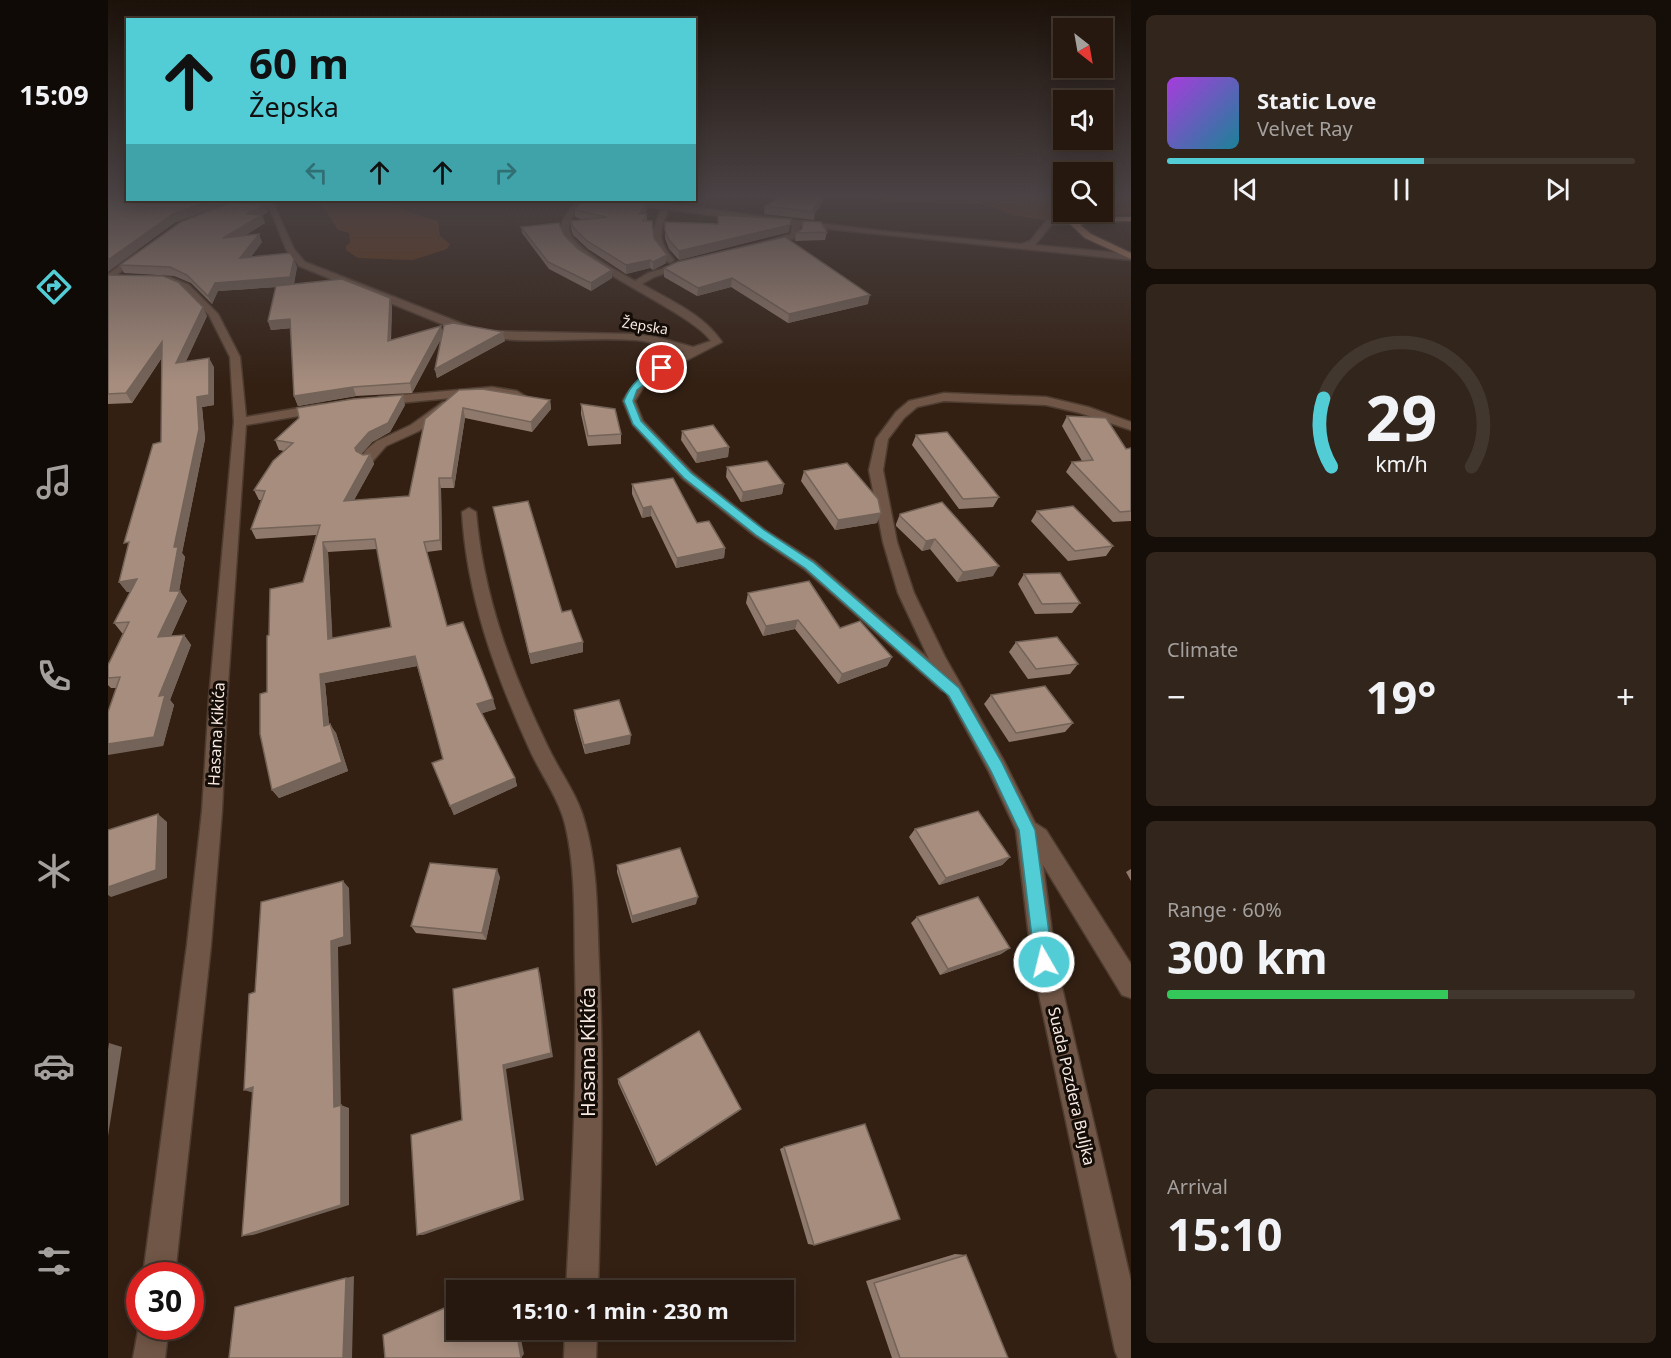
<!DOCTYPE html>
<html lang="en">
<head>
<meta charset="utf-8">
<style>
	:root { --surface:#26180e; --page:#32251c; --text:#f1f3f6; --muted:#a4a09e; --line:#42372e; --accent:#52ccd5 }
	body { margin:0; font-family:"Noto Sans",sans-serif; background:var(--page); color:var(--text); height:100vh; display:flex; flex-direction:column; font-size:22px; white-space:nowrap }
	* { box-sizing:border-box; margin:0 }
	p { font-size:20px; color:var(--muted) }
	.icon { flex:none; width:33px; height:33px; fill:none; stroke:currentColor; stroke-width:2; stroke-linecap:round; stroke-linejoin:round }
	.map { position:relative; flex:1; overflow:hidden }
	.drawer { display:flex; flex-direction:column; gap:15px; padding:15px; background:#150d08; width:540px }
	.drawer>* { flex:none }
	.guide { position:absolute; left:18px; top:18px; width:570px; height:183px; border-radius:0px; box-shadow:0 3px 15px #0003,0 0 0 2px var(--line); background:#52ccd5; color:#111; overflow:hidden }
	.needle { width:39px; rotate:149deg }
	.fabs { position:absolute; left:945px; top:18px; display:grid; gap:12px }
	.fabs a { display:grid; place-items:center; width:60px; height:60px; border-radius:0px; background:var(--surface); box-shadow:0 3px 15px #0003,0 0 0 2px var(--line); font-size:30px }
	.speed { position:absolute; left:18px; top:1262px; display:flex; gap:12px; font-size:30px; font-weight:700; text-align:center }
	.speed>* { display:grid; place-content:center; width:78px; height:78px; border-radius:50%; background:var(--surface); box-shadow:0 3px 15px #0003,0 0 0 2px var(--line); line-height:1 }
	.speed .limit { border:9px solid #d22; background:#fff; color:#111 }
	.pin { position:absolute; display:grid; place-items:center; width:51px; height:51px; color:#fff; margin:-26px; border:3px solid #fff; border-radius:50%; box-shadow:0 2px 6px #0007 }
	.me { position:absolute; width:66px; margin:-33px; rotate:352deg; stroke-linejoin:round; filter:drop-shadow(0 0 4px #0008) }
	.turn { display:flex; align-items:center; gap:21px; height:126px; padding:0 24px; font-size:27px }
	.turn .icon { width:78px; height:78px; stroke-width:2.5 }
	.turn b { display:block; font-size:42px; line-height:51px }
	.lanes { display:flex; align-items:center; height:57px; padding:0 24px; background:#0003; justify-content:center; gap:30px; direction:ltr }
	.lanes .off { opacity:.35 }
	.big { font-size:45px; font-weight:700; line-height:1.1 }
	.drawer .tile { flex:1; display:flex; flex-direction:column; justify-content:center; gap:9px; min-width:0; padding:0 21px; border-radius:9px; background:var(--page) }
	.drawer .dial { align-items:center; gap:0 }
	.dial svg { height:156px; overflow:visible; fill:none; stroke:var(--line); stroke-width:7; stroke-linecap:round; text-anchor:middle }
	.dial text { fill:var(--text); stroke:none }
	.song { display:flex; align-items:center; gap:18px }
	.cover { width:72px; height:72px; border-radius:9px; background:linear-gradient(135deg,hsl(280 70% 55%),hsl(190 70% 35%)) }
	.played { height:6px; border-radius:3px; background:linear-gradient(90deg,var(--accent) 55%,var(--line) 55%) }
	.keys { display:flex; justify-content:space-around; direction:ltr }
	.heat { display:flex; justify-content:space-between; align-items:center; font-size:33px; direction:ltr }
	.charge { height:9px; border-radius:4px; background:linear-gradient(90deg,#34c759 60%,var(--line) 0) }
	.trip { position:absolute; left:338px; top:1280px; width:348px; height:60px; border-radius:0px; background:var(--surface); box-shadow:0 3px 15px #0003,0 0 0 2px var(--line); font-weight:700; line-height:60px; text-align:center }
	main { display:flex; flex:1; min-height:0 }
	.menu { display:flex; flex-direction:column; width:108px; justify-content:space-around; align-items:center; background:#0f0a06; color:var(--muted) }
	.menu .icon { width:42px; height:42px }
	.menu .current { color:var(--accent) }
	.menu b { font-size:27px; color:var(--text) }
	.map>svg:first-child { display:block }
</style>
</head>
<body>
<main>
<nav class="menu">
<b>15:09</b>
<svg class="icon current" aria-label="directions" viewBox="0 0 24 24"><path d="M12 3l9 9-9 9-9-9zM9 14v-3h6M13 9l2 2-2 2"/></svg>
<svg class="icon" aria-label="music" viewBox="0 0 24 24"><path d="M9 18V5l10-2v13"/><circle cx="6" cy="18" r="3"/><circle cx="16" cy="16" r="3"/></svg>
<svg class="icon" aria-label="phone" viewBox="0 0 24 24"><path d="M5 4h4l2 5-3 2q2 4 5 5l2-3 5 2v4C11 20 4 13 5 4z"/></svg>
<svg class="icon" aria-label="climate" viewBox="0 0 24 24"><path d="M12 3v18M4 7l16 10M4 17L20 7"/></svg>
<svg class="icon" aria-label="car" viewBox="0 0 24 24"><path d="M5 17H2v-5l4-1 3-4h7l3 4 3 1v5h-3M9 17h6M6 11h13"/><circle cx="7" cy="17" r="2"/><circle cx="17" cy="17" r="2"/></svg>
<svg class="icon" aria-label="filters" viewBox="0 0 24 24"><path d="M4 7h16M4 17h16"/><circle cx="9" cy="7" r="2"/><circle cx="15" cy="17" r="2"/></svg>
</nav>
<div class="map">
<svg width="1023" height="1358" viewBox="0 0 1023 1358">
	<rect width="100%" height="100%" fill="#332013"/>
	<g fill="#663614">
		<polygon points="745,194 955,194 956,212 994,212 995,194 1023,194 1023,214 960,216 935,220 904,215 882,206 860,203 790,202"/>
		<polygon points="201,200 287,200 283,203 301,212 330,221 332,236 342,244 339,249 305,260 250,258 238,250 238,246 242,243 241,233 230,230 213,204"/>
	</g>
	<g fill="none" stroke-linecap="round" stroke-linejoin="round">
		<defs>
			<g id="minor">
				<path d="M154,200H161L166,205L186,249L197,262L373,331L526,334L548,337L585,347L603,341C581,309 450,259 453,228C454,217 463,208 470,200H477C471,208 461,218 461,229C461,246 513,273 527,281L540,273L582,261V265L546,277L534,284C563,301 595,314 614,342L552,374L536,386L527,401L535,421L585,473L657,530L706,561L821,659L790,593L775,542L761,470L768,439L788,412L801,401L836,393L938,397L980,407L1023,422V430L972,413L938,405L836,401L809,407L796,418L780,439L775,470L789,542L806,593L837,657L896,761L927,823L938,830L1023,964V998L1014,995L935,865L948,962L1023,1281V1358H1010L1007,1351L924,962L908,830L881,772L838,692L833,690L696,569L647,536L575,479L525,425L515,401C528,375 551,365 576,352C559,347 543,341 526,340C468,336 408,348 351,331L191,266L178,249L164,214Z"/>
				<path d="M492,200L558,204L774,231L913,244L922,241L939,220H970V224H944L927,245L1023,254V260L692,226L690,237L656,248L653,247V243L683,234L684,225L560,210C551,234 549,240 566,260L562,263C538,251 545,229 553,209Z"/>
				<polygon points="30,252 37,254 0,281 0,274"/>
				<polygon points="44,277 62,277 81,285 110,314 132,357 138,417 214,404 220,408 214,412 138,425 119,699 114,811 103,945 67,1275 35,1275 79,945 94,811 101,699 126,422 122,357 101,315 75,289 60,283 44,281"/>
				<polygon points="384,387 409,391 420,398 414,402 400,396 384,394 271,405 265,401 271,397"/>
				<polygon points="335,402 339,403 339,409 311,431 278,446 264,462 254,462 252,459 258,450 269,441 303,425"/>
				<path d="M361,508L368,512C375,595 403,671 439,745C451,771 470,795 477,823C490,868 489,916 491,963C496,1072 493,1181 490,1290H458C464,1181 470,1073 467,964C466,917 468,869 457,824C450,796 431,772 420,746C386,670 359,596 354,512Z"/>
				<polygon points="32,1320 32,1326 61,1326 57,1358 25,1358"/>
				<polygon points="457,1329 489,1329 488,1358 456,1358"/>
			</g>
			<polygon id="major" points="1023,217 1023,221 980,222 972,225 983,234 1023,253 1023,259 977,238 962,224 979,218"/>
		</defs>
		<use href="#minor" stroke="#4e3c30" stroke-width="3"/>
		<use href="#major" stroke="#4e3c30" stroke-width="3"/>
		<use href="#minor" fill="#705646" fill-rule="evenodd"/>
		<use href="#major" fill="#ba8565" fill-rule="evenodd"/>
	</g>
	<g fill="#8f796c" fill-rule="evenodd">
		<polygon points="0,194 154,200 160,212 154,215 157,223 136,236 154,242 143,257 189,267 186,284 284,306 283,341 333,326 334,334 397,341 329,378 327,369 334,337 304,393 248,396 190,406 186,396 183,328 163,330 160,321 168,287 110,291 104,304 83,283 66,276 16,273 12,265 124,201 68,222"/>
		<polygon points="540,202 539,210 537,214 539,214 539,221 546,238 558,263 545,270 542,268 518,274 480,249 465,235 463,229 463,221 476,220 467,217 467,210"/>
		<polygon points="714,204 707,213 706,220 656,214 657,206"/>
		<polygon points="557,222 681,232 571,260 561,249 557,238"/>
		<polygon points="413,227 456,235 504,278 483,291 441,269 414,233"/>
		<polygon points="719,232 717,240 687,241 688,233"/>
		<polygon points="569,262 760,304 680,323 623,287 589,296 556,277 556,268"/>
		<polygon points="0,275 99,316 78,361 106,367 106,405 94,407 97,439 74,553 77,557 71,591 79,601 63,636 76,635 83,645 62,700 66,705 55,746 8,688 3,688 0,685 0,665 15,633 14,633 6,623 22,592 19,592 11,582 53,442 53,359 24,403 0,404"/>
		<path d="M351,390L442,400L443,409L424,432L357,418L346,488H333L334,550L319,552L339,626L388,709L374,713L407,778L409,786L346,815L324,763L335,759L309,666L217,683L221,725L228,733L240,771L171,798L164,790L159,692L161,635L195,582L208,535L148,539L143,529L153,500H151L146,490L176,451L171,450L167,440L297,405L282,432L264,442L253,454L255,455L262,454L266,464L246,500L301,496ZM269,549L283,627L224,638L220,552Z"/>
		<polygon points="473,404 513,434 513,444 480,446 473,414"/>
		<polygon points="959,416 1018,449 1023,448 1023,521 1005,522 958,472 964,462 974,461 954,426"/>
		<polygon points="574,431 621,447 620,457 588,463 573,440"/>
		<polygon points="808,435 891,497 885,507 851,509 804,445"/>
		<polygon points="619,467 676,484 674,494 633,502 618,477"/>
		<polygon points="696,471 769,523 727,530 693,481"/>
		<polygon points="524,484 589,523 617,548 616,558 568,568 543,516 534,518 524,494"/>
		<polygon points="385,507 454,612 475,652 423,664"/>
		<polygon points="929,511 1005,546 998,556 960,561 923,521"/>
		<polygon points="792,514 885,576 849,582 822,549 814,551 788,526 788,524"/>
		<polygon points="916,574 972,603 964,613 927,614 910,584"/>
		<polygon points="640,593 732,628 784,657 779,666 730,684 687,629 655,636 638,603"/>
		<polygon points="908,642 970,664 962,674 920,679 901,652"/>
		<polygon points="883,695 965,723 957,732 901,742 876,704"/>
		<polygon points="466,710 522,744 477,754 467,719"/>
		<polygon points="807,829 902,857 894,865 831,885 801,837"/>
		<polygon points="509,865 588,904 524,923 509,872"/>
		<polygon points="1023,869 1023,881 1018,872"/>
		<polygon points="392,877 378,940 308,933 303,926"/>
		<polygon points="809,917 902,948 893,954 832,975 803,923"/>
		<polygon points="510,1079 633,1109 548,1166 510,1083"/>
		<polygon points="676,1147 706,1245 700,1244 672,1149"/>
		<polygon points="847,1254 858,1255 900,1358 784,1358 758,1281"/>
	</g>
	<g fill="#746358">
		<polygon points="716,197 714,204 707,213 705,209"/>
		<polygon points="104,200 128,200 68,222 0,272 0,260 65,214"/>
		<polygon points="154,200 156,205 157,205 160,212 154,215 157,223 119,247 115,238 146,203"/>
		<polygon points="540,202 539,210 531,222 531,214"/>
		<polygon points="682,225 681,232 571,260 571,251"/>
		<polygon points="151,234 154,242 136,266 132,258"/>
		<polygon points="559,255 558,263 545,270 545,262"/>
		<polygon points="186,259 189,267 185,286 110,291 104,304 100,296 107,283"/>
		<polygon points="542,260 542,268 518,274 518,265"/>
		<polygon points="504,270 504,278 483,291 483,283"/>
		<polygon points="624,278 623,287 589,296 590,288"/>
		<polygon points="762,295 760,304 680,323 681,314"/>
		<polygon points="282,298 284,306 282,350 280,341"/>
		<polygon points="95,307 99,316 73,372 68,363"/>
		<polygon points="182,319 185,328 163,330 160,321"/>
		<polygon points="333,326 335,335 304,393 302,383"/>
		<polygon points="395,332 397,341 329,378 327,369"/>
		<polygon points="54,342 58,351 24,403 18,393"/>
		<polygon points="101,358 106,367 106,405 94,407 97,439 74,553 77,557 71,592 72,591 79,601 58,647 50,637 62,591 66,547 89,397"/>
		<polygon points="245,387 248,396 190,406 186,396"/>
		<polygon points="295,395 297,405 282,432 264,442 250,458 251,461 247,448"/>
		<polygon points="442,400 443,409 424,432 423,422"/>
		<polygon points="355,408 357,418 346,488 344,478"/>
		<polygon points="621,447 620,457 588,463 589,453"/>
		<polygon points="262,454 266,464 240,511 236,501"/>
		<polygon points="331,478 333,488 334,550 332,540"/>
		<polygon points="676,484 674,494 633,502 635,492"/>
		<polygon points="543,506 543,516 534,518 535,508"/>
		<polygon points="773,513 769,523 727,530 730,520"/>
		<polygon points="827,539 822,549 814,551 818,541"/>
		<polygon points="215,542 220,552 225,648 220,639"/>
		<polygon points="617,548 616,558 568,568 569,558"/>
		<polygon points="891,566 885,576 849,582 855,572"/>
		<polygon points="29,579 37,589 19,592 11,582"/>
		<polygon points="690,620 687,629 655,636 658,626"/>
		<polygon points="76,635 83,645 62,700 66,705 55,746 0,755 0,744 51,696"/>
		<polygon points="475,642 475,652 423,664 421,654"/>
		<polygon points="307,656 310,666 217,683 222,735 216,726 212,674"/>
		<polygon points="784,657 779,666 730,684 734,674"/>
		<polygon points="385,699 388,709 372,714 369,704"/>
		<polygon points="222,724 228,733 240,771 171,798 164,790"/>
		<polygon points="523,735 522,744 477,754 476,745"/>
		<polygon points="407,778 409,786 346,815 342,806"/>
		<polygon points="50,814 59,822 59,878 3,897 0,895 0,887"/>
		<polygon points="902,857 894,865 831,885 838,878"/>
		<polygon points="389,869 392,877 378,940 374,933"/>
		<polygon points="235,881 241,888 243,944 230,947 233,1110 226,1107 223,941"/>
		<polygon points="590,897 588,904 524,923 524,916"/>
		<polygon points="902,948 893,954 832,975 840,969"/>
		<polygon points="430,968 432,974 445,1057 398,1069 416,1200 315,1235 309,1235 395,1065"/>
		<polygon points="1,1043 14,1047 0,1136 0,1050"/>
		<polygon points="145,1087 146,1093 136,1090"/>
		<polygon points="233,1105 241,1108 241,1205 145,1235 134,1236"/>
		<polygon points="633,1109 630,1112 548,1166 549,1164"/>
		<polygon points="246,1276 244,1358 235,1358 238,1278"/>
		<polygon points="402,1278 405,1290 401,1290 399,1280"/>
		<polygon points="408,1329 411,1329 416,1354 413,1358"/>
	</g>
	<g fill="#a68d7e" stroke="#746358" stroke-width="1.5" fill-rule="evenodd">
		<polygon points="0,194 20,194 20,200 104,200 65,214 0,260"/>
		<polygon points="677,194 702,194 716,197 705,209 707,212 657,206"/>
		<polygon points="128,200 154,200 146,203 157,205 138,214 154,215 115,238 151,234 132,258 182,253 186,259 182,277 107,283 100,296 79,275 62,267 12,265 73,222"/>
		<polygon points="474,200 511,200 540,202 531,214 539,214 535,221 544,221 546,238 559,255 545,262 542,260 518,265 479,241 465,227 463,221 499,217 467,210"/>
		<polygon points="610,215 683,219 682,225 571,251 561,240 557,230 557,222 610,224"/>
		<polygon points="695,221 713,222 719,232 688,233 694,229"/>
		<polygon points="451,223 456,235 470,249 504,270 483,283 440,262 413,227"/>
		<polygon points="677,237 762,295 681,314 624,278 590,288 556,268 569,262"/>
		<polygon points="0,275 55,276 70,282 95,307 68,363 101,358 101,395 89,397 91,429 66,547 70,547 62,591 72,591 50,637 76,635 51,696 57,695 46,737 0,744 0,712 12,677 0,678 0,665 21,622 6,623 29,579 11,582 21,542 16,543 45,444 53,442 54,342 18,393 0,394"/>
		<polygon points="234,279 282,298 280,341 333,326 302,383 245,387 186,396 182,319 160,321 168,286"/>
		<polygon points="345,323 395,332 327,369 336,325"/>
		<path d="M374,389L442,400L423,422L355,408L344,478H331L332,540L316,542L339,626L355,622L385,699L369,704L407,778L342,806L324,763L335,759L307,656L212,674L216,726L222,724L234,762L164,790L152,734V694L159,692V636L161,635L162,589L195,582L212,525L143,529L157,491L146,490L165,461L185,443L167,440L191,418L189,408L245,399L295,395L280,423L261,432L247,448L248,451L255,455L262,454L236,501L301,496L317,419L351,390ZM267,539L283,627L220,639L215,542Z"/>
		<polygon points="473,404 507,409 513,434 480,436"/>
		<polygon points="959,416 998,418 1018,449 1023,448 1023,511 1012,512 964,462 985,460"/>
		<polygon points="605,425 621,447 589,453 574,431"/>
		<polygon points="839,432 891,497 855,499 808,435"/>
		<polygon points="659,461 676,484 635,492 619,467"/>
		<polygon points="739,463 770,499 773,513 730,520 696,471"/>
		<polygon points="565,478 589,523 601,521 617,548 569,558 543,506 535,508 524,484"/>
		<polygon points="420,501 454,612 463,610 475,642 421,654 385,507"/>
		<polygon points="834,502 891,566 855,572 827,539 818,541 792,516 792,514"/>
		<polygon points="965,506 1005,546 967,551 929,511"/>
		<polygon points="952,573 972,603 934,604 916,574"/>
		<polygon points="701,581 732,628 752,621 784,657 734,674 690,620 658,626 640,593"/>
		<polygon points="949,637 970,664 928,669 908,642"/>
		<polygon points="937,686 965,723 908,733 883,695"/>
		<polygon points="511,700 523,735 476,745 466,710"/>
		<polygon points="870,811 902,857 838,878 807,829"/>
		<polygon points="50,814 48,870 0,887 0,830"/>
		<polygon points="572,848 590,897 524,916 509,865"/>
		<polygon points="322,863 389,869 374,933 303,926"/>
		<polygon points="235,881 236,937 223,941 226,1107 233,1105 233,1205 134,1236 145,1087 136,1090 141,994 147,992 153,902"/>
		<polygon points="870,897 902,948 840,969 809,917"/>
		<polygon points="430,968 443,1053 395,1065 413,1200 309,1235 303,1135 354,1120 345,989"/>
		<polygon points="591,1031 633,1109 549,1164 510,1079"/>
		<polygon points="757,1124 792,1219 706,1245 676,1147"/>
		<polygon points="858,1255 900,1358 792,1358 766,1283"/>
		<polygon points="238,1278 235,1358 121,1358 127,1307"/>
		<polygon points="399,1280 401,1290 376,1290"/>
		<polygon points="348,1303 348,1329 408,1329 413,1358 277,1358 275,1335"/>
	</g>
	<linearGradient id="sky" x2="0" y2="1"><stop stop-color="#1c120a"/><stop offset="0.51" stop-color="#4a4244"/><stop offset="1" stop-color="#4a4244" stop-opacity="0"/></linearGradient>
	<rect width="1023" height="384" fill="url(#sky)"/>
	<path fill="#52ccd5" stroke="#35858a" stroke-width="1.5" d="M551,366L558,368L529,390L525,401L533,421L583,473L656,530L705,562L851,688L894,763L927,830L945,962L943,968L936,971L930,968L927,962L911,830L883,771L841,696L697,568L648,535L576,478L525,424L516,401C523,383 534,375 551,366Z"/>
	<g text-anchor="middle" stroke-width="6" stroke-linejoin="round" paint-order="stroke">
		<g font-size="14" fill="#f7e9e1" stroke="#140c07">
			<text transform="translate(537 326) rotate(9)" y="5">Žepska</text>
		</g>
		<g font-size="16" fill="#f7e9e1" stroke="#140c07">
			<text transform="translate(108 734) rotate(-87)" y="6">Hasana Kikića</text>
			<text transform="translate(964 1086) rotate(77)" y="6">Suada Pozdera Buljka</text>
		</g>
		<g font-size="20" fill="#f7e9e1" stroke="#140c07">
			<text transform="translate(480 1052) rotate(-90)" y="7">Hasana Kikića</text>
		</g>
	</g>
</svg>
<div class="fabs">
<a><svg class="needle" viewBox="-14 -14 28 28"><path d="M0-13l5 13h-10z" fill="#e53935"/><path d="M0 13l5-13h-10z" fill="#a4a09e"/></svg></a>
<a><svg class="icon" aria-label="sound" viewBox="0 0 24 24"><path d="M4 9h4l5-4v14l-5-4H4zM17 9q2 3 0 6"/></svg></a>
<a><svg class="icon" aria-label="search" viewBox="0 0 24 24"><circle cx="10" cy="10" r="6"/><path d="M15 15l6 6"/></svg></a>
</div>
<div class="speed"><div class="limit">30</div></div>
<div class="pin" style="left:554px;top:368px;background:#d93025"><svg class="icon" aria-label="arrive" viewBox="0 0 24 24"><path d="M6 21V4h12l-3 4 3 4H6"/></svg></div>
<svg class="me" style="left:936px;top:962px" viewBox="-20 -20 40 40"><circle r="17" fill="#52ccd5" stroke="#fff" stroke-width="3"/><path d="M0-11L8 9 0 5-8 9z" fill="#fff"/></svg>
<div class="trip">15:10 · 1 min · 230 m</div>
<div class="guide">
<div class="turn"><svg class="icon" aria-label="ahead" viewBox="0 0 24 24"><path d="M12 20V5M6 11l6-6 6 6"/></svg><div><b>60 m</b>Žepska</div></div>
<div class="lanes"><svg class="icon off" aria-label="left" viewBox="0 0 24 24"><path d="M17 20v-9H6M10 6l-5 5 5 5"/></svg><svg class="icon" aria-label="ahead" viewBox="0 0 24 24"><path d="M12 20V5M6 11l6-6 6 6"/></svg><svg class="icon" aria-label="ahead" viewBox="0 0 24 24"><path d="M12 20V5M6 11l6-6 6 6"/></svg><svg class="icon off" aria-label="right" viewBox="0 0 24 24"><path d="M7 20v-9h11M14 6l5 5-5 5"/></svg></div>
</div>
</div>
<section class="drawer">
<div class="tile">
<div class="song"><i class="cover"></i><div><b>Static Love</b><p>Velvet Ray</p></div></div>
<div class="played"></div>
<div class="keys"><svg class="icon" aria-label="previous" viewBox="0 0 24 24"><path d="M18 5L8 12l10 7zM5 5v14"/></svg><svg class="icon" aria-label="pause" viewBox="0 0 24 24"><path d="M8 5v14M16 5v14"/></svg><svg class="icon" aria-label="next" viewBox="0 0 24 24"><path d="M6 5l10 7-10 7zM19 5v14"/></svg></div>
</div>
<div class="tile dial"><svg viewBox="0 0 100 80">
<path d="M14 69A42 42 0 1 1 86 69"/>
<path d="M14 69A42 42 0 0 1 10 34" stroke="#52ccd5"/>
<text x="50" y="56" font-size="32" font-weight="700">29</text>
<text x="50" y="72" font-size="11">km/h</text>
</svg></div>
<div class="tile"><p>Climate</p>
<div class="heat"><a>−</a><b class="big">19°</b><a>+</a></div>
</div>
<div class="tile"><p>Range · 60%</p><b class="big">300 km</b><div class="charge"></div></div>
<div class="tile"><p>Arrival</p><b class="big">15:10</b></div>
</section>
</main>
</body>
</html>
